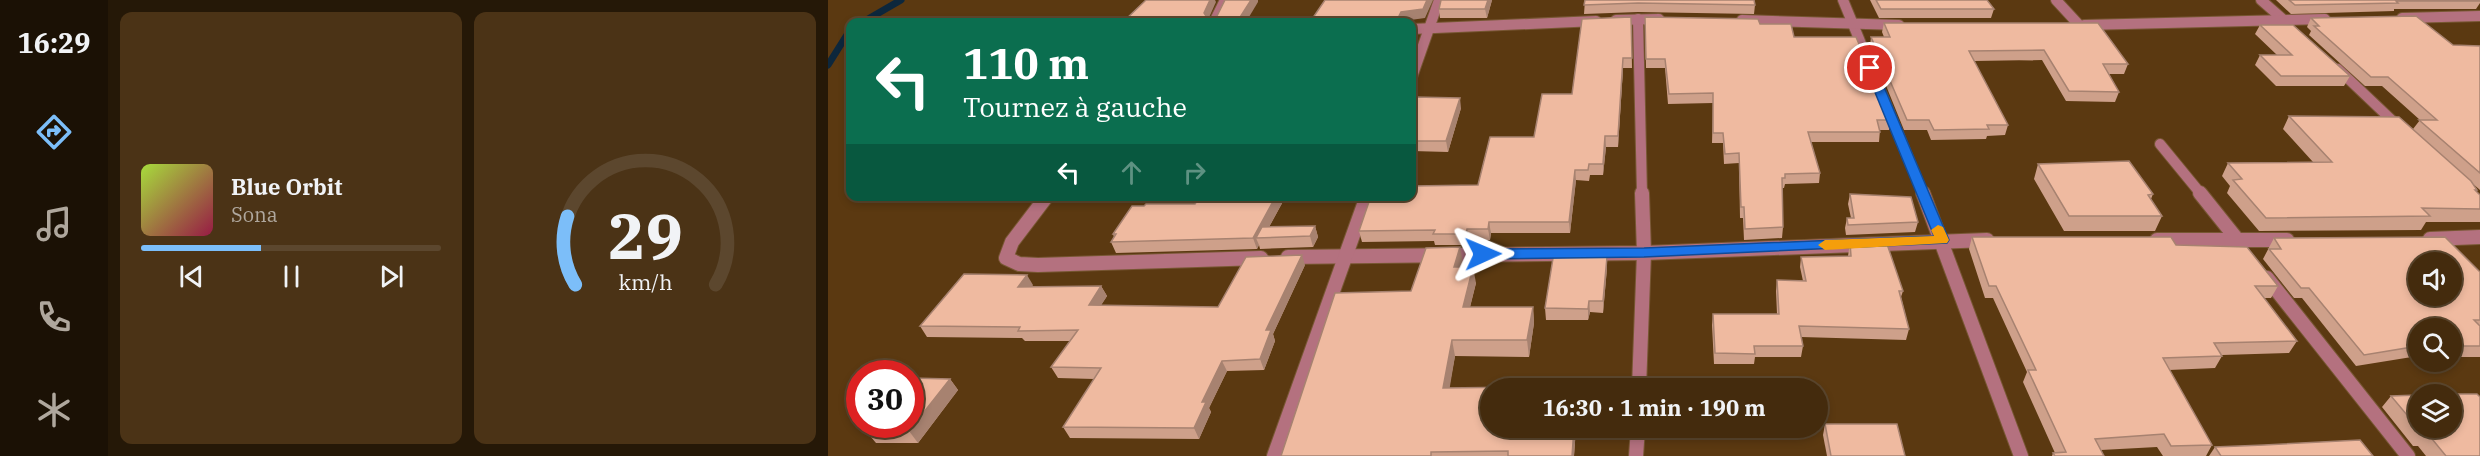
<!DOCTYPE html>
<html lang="fr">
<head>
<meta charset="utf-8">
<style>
	:root { --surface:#442b0d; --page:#4b3316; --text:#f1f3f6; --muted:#afa79d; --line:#5c472e; --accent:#7cbef9 }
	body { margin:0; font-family:"IBM Plex Serif",serif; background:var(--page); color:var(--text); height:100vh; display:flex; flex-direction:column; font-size:22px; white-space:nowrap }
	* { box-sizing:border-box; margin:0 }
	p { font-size:20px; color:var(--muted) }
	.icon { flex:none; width:33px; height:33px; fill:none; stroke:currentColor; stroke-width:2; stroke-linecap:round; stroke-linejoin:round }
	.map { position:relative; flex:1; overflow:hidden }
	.panel { display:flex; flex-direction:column; gap:12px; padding:12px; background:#251807; width:720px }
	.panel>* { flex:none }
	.top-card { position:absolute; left:18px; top:18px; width:570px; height:183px; border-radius:12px; box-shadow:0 3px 9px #0003,0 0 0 2px var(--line); background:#0b6e4f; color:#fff; overflow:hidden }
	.controls { position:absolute; left:1580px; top:252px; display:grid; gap:12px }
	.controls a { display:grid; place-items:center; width:54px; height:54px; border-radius:50%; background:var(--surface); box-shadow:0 3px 9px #0003,0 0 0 2px var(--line); font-size:30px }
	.speed { position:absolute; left:18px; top:360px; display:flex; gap:12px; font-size:30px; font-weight:700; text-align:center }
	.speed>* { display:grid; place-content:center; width:78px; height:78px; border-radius:50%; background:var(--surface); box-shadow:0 3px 9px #0003,0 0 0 2px var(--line); line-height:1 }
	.speed .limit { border:9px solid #d22; background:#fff; color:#111 }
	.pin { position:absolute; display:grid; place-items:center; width:51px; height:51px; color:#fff; margin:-26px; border:3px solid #fff; border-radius:50%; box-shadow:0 2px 6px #0007 }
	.me { position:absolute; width:66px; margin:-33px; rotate:89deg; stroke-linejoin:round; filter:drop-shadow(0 0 4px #0008) }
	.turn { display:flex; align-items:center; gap:21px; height:126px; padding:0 18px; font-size:27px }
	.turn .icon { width:78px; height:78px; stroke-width:2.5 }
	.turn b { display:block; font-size:42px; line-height:51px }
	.lanes { display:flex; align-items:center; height:57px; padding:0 18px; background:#0003; justify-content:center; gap:30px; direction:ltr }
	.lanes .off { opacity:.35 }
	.panel .widget { flex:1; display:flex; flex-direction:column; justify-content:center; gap:9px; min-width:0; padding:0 21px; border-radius:12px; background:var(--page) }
	.panel .dial { align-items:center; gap:0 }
	.dial svg { height:156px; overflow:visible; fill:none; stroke:var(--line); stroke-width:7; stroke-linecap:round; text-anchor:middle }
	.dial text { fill:var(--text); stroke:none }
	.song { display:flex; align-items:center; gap:18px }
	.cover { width:72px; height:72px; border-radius:9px; background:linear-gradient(135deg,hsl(80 70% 55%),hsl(340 70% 35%)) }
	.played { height:6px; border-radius:3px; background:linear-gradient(90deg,var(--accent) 40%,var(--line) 40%) }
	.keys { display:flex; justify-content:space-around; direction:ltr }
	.panel .tiles { flex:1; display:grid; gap:12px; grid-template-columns:repeat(2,1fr) }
	.trip { position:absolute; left:652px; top:378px; width:348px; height:60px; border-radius:30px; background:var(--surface); box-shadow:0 3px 9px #0003,0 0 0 2px var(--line); font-weight:700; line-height:60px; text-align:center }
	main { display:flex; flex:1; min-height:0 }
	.tabs { display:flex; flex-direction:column; width:108px; justify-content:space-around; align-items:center; background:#1b1105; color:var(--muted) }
	.tabs .icon { width:42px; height:42px }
	.tabs .current { color:var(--accent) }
	.tabs b { font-size:27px; color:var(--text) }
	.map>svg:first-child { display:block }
</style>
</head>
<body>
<main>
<nav class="tabs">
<b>16:29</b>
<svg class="icon current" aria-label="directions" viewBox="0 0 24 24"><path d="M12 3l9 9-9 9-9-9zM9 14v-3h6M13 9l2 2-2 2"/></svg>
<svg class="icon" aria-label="music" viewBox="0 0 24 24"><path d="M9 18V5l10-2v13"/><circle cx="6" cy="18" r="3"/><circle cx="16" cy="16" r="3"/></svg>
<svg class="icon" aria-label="phone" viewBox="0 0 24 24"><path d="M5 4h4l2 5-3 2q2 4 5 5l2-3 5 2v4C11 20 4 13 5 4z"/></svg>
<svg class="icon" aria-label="climate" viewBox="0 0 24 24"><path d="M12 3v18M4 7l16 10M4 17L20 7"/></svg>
</nav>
<section class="panel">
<div class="tiles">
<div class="widget">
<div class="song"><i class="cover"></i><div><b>Blue Orbit</b><p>Sona</p></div></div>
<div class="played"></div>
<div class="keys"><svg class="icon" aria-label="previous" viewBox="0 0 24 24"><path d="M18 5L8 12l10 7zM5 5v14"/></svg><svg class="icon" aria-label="pause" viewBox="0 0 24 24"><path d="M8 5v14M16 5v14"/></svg><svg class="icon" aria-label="next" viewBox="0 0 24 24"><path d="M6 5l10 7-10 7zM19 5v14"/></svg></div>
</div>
<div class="widget dial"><svg viewBox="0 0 100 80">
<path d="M14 69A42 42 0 1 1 86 69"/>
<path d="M14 69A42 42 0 0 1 10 34" stroke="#7cbef9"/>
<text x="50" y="56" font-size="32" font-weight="700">29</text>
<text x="50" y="72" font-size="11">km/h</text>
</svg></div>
</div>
</section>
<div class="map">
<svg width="1652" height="456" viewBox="0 0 1652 456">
	<rect width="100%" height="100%" fill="#5b3911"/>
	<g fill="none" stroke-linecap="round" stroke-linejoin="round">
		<g stroke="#0d273c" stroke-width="7">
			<polyline points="35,22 73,0"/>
			<polyline points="0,65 22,30"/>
		</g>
		<defs>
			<g id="minor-far1">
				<polyline points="1015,0 1095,194"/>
				<polyline points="1228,0 1252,26"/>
				<polyline points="1433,0 1457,21"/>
				<polyline points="1574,18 1652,16"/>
				<polyline points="810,19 814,194"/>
				<polyline points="788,20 831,19"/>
				<polyline points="914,20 1071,25"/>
				<polyline points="386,22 397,0"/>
				<polyline points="1256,25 1497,19"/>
				<polyline points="584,29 768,21"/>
				<polyline points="1510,69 1571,127"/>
				<polyline points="584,77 611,0"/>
				<polyline points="1332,144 1373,194"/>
			</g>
			<g id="minor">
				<polyline points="1095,193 1193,456"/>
				<polyline points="1372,193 1412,243"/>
				<polyline points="219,196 184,242 178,258 191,264 210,265 433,258"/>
				<polyline points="1602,239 1652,237"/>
				<polyline points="1329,240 1459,240"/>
				<polyline points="460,257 816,253 1159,240"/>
				<polyline points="1439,278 1580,456"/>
				<polyline points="811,388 816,253 814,193"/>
				<polyline points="446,456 539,196"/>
				<polyline points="808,456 810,428"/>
			</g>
		</defs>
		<use href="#minor-far1" stroke="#775733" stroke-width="12"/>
		<use href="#minor" stroke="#775733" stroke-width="16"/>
		<use href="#minor-far1" stroke="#b4717f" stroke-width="10"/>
		<use href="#minor" stroke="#b4717f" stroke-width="14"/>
	</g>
	<g fill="#cea08a">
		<polygon points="613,0 664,0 659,18 612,18 611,9"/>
		<polygon points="757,0 927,5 926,14 810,12 756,14"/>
		<polygon points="1042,0 1159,0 1166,9 1163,18 1051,18"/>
		<polygon points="1448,0 1652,0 1652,3 1648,9 1566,9 1566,11 1463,14"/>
		<polygon points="803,17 804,68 795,68 790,147 778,147 775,175 762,175 761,181 748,180 742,233 663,233 662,240 641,240 640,245 607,245 606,241 534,242 531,231 650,185 706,137 744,94"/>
		<polygon points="817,17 932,24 966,37 1063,120 1061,130 1052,130 1051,142 983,142 992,173 991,183 957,184 956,188 954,188 955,227 954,238 916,240 915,218 912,218 911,163 896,164 895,143 884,143 885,103 840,104 837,68 818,68"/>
		<polygon points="1483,18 1625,45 1652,46 1652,190 1644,183 1649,190 1648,191 1652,195 1652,222 1598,222 1593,230 1431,231 1399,193 1402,186 1394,176 1400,163 1485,162 1455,129 1461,116 1585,129 1592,120 1554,86 1537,86 1481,35 1483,31 1479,27"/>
		<polygon points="1056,23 1300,64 1296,74 1281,74 1291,92 1287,102 1238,101 1214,60 1146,61 1180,125 1177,135 1159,136 1158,139 1103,140 1099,130 1076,130 1042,46 1043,37 1056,37 1054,32"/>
		<polygon points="1432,25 1522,76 1516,86 1448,86 1427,65 1432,55 1449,55 1427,34"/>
		<polygon points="584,103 633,108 620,152 584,151"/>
		<polygon points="1210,164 1325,194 1323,199 1334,216 1327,231 1236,231 1206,179"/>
		<polygon points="1022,194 1090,222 1087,232 1018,235 1017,228 1019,218 1023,218 1020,204"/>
		<polygon points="372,196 458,196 441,227 487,226 490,237 485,247 432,249 431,245 429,249 288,253 283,242 286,237 285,234 367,204"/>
		<polygon points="1144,237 1348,245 1450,286 1443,298 1436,298 1469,341 1461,353 1394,355 1394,356 1387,368 1341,370 1384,445 1378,456 1335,456 1329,447 1273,450 1276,456 1224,456 1225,453 1227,453 1195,382 1199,372 1165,298 1157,298 1141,249"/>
		<polygon points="1446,238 1652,272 1652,357 1623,357 1623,328 1590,328 1590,356 1528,366 1474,298 1466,298 1435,259"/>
		<polygon points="1022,243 1075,291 1073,297 1081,329 1078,340 973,337 975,346 973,357 927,357 926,364 886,364 884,325 885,314 949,314 948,291 949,280 975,281 972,267 973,257 1020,256"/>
		<polygon points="767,257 779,257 779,268 775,313 762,312 760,320 718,320 717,308"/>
		<polygon points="635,263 634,267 648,283 642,307 705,307 706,323 701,357 627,356 621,388 663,428 748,428 746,456 453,456 583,291"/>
		<polygon points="477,265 445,334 447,341 436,370 399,371 381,408 383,412 371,439 242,438 235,427 266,379 230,378 223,367 242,341 197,341 194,338 99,337 92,326 205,285 204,286 273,286 279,296 273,305 390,307"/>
		<polygon points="122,379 130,390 90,443 48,443 38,431"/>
		<polygon points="1563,396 1652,456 1598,456 1590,446 1585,446 1554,407"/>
		<polygon points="997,424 1077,456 999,456 995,435"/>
		<polygon points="1387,447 1545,456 1381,456"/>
	</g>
	<g fill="#a78270">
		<polygon points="382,0 387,0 388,2 379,22 376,13"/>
		<polygon points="423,0 430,0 430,2 418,22 409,22"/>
		<polygon points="599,0 605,0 597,18 575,21 574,22 568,22 573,12"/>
		<polygon points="660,0 664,0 659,18 657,9"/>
		<polygon points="795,58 795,68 790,147 790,136"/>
		<polygon points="632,98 633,108 620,152 618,141"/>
		<polygon points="777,136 778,147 775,175 775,164"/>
		<polygon points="747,170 748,180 742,233 741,222"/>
		<polygon points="448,196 458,196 435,238 428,238 431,245 429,249 425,238"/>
		<polygon points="661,222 663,233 662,240 660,229"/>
		<polygon points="487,226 490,237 485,247 482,236"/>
		<polygon points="639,229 641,240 640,245 638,234"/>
		<polygon points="632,247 635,263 629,283 626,267"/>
		<polygon points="474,255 477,265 445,334 447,341 436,370 432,359 438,330"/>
		<polygon points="779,257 779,268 775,313 775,301"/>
		<polygon points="645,267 648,283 638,323 635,307"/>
		<polygon points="199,275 205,285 196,297 190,287"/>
		<polygon points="273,286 279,296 267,315 261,305"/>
		<polygon points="761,301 762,312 760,320 760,309"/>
		<polygon points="705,307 706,323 701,357 699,340"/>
		<polygon points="624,340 627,356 619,404 615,388"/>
		<polygon points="394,361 399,371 381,408 383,412 371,439 366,428 374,402"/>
		<polygon points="122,379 130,390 90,443 81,431"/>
		<polygon points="746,428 748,428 746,456 744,456"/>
	</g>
	<g fill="#efbaa0" stroke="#a78270" stroke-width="1.5" fill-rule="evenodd">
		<polygon points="318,0 382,0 376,13 380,19 389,16 397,0 423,0 409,22 295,22"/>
		<polygon points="497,0 599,0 595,9 573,12 568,22 482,22"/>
		<polygon points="613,0 660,0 657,9 611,9"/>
		<polygon points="757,0 926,0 927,5 810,3 756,5"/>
		<polygon points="1048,0 1159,0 1166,9 1053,9"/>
		<polygon points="1461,0 1652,0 1652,1 1568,1 1570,3 1467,5"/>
		<polygon points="1588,16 1625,45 1652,46 1652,173 1591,120 1609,120 1560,77 1543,77 1486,26 1491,26 1483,18"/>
		<polygon points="803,17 804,58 795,58 790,136 777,136 775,164 761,164 760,170 747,170 741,222 661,222 660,229 639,229 638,234 605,234 607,230 531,231 543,196 584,196 584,186 650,185 662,137 706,137 714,94 744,94 754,19"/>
		<polygon points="817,17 930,19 932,24 963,24 966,37 1028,37 1063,120 1049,120 1052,132 980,132 992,173 957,174 957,178 954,178 955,227 917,229 916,207 913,207 911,153 897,154 895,133 885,133 885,93 841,94 837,59 818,59"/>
		<polygon points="1056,23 1270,23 1300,64 1275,64 1291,92 1241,91 1216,50 1141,51 1180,125 1159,125 1161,129 1106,130 1101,120 1079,120 1043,37 1062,37"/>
		<polygon points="1432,25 1465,25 1522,76 1453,76 1432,55 1464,55"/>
		<polygon points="586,97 632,98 618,141 584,141 584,103"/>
		<polygon points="1461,116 1571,117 1643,181 1649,190 1647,190 1652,195 1652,209 1594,208 1602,216 1438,218 1405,180 1414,179 1400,163 1504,162"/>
		<polygon points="1301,161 1325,194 1320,195 1334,216 1241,216 1210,164"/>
		<polygon points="1022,194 1083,197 1090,222 1020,225 1019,218 1026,218"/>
		<polygon points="372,196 448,196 425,238 283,242 288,234 285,234 304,206 316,206 318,204 367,204"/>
		<polygon points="487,226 482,236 428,238 434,227"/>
		<polygon points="1144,237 1343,237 1348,245 1419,247 1450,286 1427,286 1469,341 1386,343 1394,356 1335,358 1384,445 1343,446 1336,434 1267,439 1276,456 1227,456 1225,453 1238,452 1200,370 1208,370 1168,286 1161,286"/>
		<path d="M1617,237L1652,272V320H1646L1652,326V346H1623V328H1590V346L1536,355L1481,288H1473L1441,249H1453L1446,238ZM1590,262H1623V296H1590Z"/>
		<polygon points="1058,241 1075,291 1071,291 1081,329 971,326 975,346 926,346 927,354 887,353 885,314 951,314 949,280 978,281 973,257 1023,256 1022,243"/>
		<polygon points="632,247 626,267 645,267 635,307 705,307 699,340 624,340 615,388 696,387 696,388 663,388 663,428 746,428 744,456 680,456 680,451 603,452 603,456 453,456 507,293 583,291 598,248"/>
		<polygon points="766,251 766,257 779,257 775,301 761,301 760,309 717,308 726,252"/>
		<polygon points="474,255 438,330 443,330 432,359 394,361 374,402 378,402 366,428 235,427 273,368 223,367 250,330 190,331 192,327 92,326 136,274 199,275 190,287 273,286 261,305 390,307 418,257"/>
		<polygon points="82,378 122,379 81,431 38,431 44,424 82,424"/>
		<polygon points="1619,394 1649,394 1652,397 1652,456 1618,456 1600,434 1595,434 1563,396 1590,395 1590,428 1623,428 1623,394"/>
		<polygon points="997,424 1069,424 1077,456 1003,456"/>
		<polygon points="1532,440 1545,456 1393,456 1387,447 1436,445"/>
	</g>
	<polygon fill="#1a73e8" stroke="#114b97" stroke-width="1.5" points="1042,65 1048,68 1121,240 1119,243 816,257 655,259 648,254 655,249 816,248 1106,236 1037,68"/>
	<polygon fill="#f59e0b" points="1110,225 1115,227 1121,240 1119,243 997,250 990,245 997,240 1106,236 1103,230"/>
</svg>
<div class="controls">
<a><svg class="icon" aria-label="sound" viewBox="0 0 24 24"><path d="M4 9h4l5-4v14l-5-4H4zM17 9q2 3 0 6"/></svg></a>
<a><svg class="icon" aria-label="search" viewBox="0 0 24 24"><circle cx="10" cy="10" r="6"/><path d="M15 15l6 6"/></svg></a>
<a><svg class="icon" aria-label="layers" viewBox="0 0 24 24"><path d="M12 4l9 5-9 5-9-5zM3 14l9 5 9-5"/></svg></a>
</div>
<div class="speed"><div class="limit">30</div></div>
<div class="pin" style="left:1042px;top:68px;background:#d93025"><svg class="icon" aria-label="arrive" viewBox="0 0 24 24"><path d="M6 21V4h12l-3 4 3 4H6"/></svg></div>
<svg class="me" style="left:655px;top:254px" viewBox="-20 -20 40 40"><path d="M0-17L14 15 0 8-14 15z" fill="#1a73e8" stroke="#fff" stroke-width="4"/></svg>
<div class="trip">16:30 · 1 min · 190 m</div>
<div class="top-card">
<div class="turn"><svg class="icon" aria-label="left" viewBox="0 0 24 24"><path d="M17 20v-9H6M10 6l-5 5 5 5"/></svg><div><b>110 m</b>Tournez à gauche</div></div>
<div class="lanes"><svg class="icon" aria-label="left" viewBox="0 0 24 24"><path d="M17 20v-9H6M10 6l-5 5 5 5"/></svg><svg class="icon off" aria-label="ahead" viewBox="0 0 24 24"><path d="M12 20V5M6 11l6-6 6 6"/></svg><svg class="icon off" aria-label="right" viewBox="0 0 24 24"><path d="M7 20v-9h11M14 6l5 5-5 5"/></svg></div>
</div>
</div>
</main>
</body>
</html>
